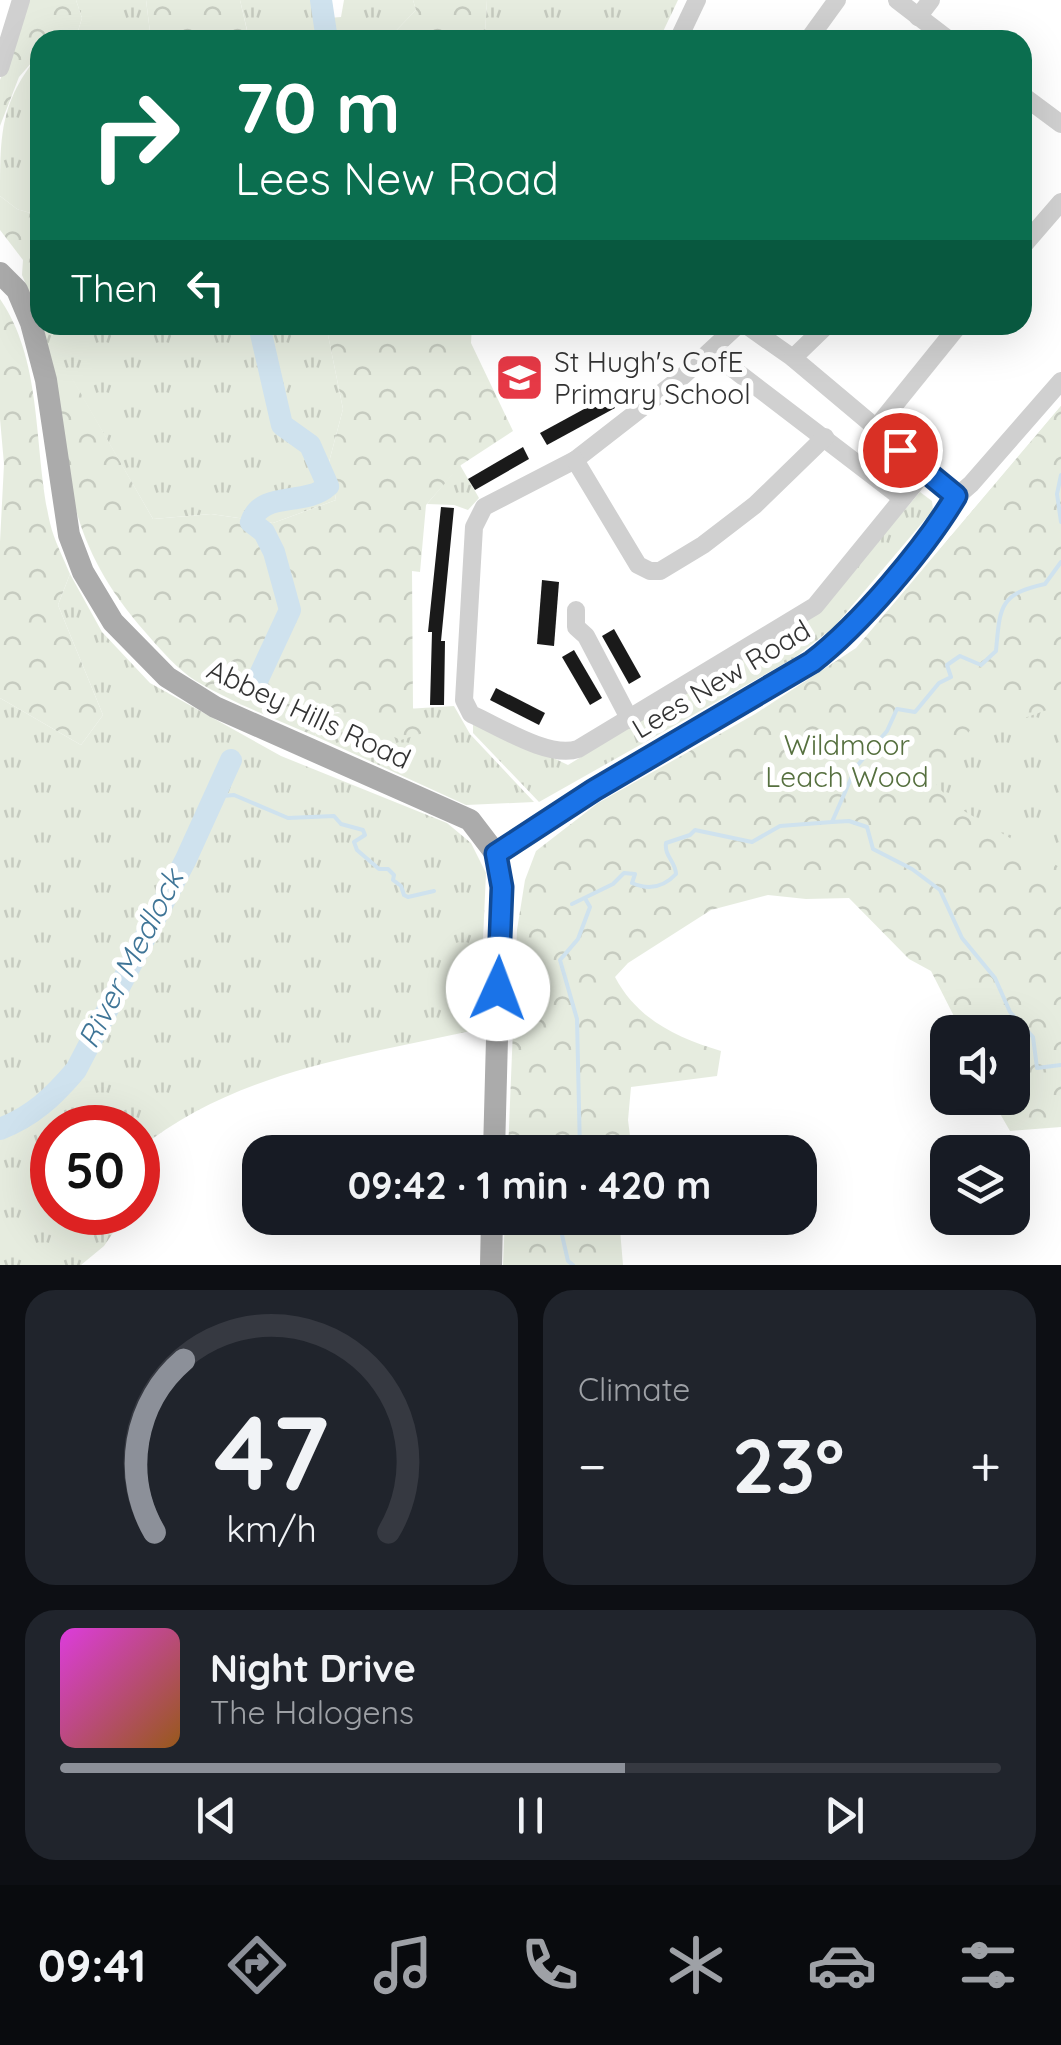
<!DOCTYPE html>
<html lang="en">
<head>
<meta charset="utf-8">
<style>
	:root { --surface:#171b24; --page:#20242c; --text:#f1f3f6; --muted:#9ea1a6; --line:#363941; --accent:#8c9099 }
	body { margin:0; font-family:Quicksand,sans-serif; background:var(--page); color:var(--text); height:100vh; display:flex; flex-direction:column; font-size:38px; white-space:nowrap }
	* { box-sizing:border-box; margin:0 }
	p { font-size:32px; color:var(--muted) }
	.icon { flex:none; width:55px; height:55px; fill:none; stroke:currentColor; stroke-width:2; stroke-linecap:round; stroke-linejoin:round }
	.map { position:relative; height:1265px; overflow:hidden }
	.side { display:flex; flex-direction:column; gap:25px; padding:25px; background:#0d0f14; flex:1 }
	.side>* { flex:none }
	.top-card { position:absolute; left:30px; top:30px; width:1002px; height:305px; border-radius:30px; box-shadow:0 10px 40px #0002; background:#0b6e4f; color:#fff; overflow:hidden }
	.fabs { position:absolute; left:930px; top:1015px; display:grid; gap:20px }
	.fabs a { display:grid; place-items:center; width:100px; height:100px; border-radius:20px; background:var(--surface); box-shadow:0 10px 40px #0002; font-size:50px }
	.speed { position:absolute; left:30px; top:1105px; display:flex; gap:20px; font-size:50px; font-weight:700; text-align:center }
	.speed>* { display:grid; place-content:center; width:130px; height:130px; border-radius:50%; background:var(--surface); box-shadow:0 10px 40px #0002; line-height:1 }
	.speed .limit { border:15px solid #d22; background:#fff; color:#111 }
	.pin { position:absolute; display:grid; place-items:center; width:85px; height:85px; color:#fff; margin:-42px; border:5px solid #fff; border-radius:50%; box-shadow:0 2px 10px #0007 }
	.me { position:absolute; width:110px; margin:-55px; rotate:2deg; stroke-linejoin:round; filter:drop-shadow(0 0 8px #0008) }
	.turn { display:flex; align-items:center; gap:35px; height:210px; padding:0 40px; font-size:45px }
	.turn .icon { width:130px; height:130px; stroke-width:2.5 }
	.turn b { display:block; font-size:70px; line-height:85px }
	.then { display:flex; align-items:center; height:95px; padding:0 40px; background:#0003; gap:20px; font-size:38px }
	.big { font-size:75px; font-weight:700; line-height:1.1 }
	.side .widget { flex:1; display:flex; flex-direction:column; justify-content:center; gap:15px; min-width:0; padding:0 35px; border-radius:30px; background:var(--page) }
	.side .dial { align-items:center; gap:0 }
	.dial svg { height:260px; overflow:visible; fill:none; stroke:var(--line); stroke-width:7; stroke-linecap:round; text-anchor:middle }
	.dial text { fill:var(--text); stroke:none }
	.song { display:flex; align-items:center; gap:30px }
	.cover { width:120px; height:120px; border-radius:15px; background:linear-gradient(135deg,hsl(300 70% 55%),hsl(30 70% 35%)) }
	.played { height:10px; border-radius:5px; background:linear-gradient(90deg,var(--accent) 60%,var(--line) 60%) }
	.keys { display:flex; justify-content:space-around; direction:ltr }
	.heat { display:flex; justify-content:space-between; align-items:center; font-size:55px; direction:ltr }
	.side .tiles { flex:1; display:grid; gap:25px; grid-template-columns:1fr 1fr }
	.widget:last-child { grid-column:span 2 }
	.trip { position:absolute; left:242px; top:1135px; width:575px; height:100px; border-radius:30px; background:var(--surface); box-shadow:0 10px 40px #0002; font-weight:700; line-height:100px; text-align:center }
	.dock { display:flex; height:160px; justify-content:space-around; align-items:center; background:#090b0e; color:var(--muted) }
	.dock .icon { width:70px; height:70px }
	.dock .current { color:var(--accent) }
	.dock b { font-size:45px; color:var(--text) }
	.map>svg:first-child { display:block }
</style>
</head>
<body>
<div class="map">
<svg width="1061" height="1265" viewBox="0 0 1061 1265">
	<defs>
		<pattern id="grass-tufts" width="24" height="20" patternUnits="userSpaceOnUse" patternTransform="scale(2.5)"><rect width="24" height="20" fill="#e6ecdf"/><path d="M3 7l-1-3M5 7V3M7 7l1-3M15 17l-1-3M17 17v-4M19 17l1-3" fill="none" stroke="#c6cbc0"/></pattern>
		<pattern id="forest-crowns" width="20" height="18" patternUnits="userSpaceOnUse" patternTransform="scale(2.5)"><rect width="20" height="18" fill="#e6ecdf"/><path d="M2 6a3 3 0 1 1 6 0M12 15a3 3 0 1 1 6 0" fill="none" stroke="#c6cbc0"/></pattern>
	</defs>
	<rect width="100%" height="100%" fill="#fff"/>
	<g fill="url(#grass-tufts)">
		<polygon points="76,0 146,0 151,40 62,40 78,31 82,18"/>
		<polygon points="240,0 321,0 328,18 341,17 344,0 413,0 416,10 387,40 238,40 248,34"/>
		<polygon points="487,0 678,0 659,40 495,40 485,35"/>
		<path d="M40,53V216L17,209L0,196C0,134 0,102 40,53Z"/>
		<polygon points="43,325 326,325 343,409 329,462 336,500 273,523 211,514 153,519 72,379 54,378"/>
		<polygon points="1061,406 1061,890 920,793 924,568"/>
		<polygon points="460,465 479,498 468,510 454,505 427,504"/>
		<polygon points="920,492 932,501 933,510 834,627 794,658 539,802 473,733 473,719 568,765 818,610"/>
		<path d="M70,574L102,632L150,683L281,756L447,823L471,843L486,873L479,1029C360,1056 235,1071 138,1150V1128H52V1212H125V1215L104,1246L81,1265H0V698L81,745L103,715L58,605Z"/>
		<polygon points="454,706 470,734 534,802 466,805 315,736 327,714"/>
	</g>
	<g fill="url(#forest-crowns)">
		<polygon points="29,0 76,0 82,18 78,31 62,40 40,40 40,53 19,77 0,126 0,80"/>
		<polygon points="146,0 240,0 248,35 238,40 151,40"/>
		<polygon points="413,0 487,0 485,35 495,40 387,40 416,10"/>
		<polygon points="0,196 17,209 40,216 40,317 22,275 23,260 0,230"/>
		<path d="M0,299C44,363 33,450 50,523C54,540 63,557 70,574L58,605L103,715L81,745L0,698V542L4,464L0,419Z"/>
		<path d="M326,325H472L471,343L513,431L461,465L426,505L420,572L412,571L413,708L423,733L401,740L338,712L327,714L315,736C275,719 233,703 196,681C178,670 160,649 146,633C71,548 68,486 54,378H72L153,519L211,514L273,523L336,500L329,462L343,409Z"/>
		<path d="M1061,406V705L1016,721L975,723L934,782L954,805L1061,868V1127L1010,1131L991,1098H1012V1032H962L931,971L909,959L849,898L806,899L768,895L711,910L628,963L615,977C637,1019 677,1038 721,1051L717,1076L631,1087L628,1120L632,1152H508L517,930L525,880L536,851L598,803L755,714L856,648Z"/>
		<polygon points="505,1218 619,1218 623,1265 503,1265"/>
	</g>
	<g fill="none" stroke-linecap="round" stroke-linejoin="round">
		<g stroke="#cfe2ee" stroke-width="4">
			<polyline points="1061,475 1057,494 1061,522"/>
			<polyline points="211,803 220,802 223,796 234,795 288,818 334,816 341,824 363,830 365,835 354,842 357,850 379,869 388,869 394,875 393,880 401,886 404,895 408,897 434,891"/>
			<polyline points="832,822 849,821 867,827 873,849 912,869 940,890 962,938 995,978 1010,1012 1033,1037 1037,1068 1061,1065"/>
			<path d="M572,904L613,884L624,873L635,874L632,883C648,890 663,888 676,874C676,862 664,856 666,843L690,835L695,830L752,842L780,826L832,822L856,767L887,731L897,709L915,712L939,683L951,677L947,665L960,656L981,665L996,651C1000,607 999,594 1045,584L1061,562"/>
			<polyline points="580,1152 577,1019 560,960 578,939 590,907 586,900"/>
			<polyline points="573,1265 568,1261 562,1235 578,1218"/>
		</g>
		<g stroke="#cfe2ee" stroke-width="22">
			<polyline points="321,0 327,40"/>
			<path d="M256,683L290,610L274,552L264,532L251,522C262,490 305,507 328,486L310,445L282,425L259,325"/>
			<path d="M0,1129C33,1116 53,1097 76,1070L186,859L231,760"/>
		</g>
	</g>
	<g fill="#1a1a1a">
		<polygon points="608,396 615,408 547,445 540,433"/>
		<polygon points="523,447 529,459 475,490 468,479"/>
		<polygon points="441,507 454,508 441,641 445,641 444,705 430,705 432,632 428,632"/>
		<polygon points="542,580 559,582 554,646 537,644"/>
		<polygon points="614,629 641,677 629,684 602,636"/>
		<polygon points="574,650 602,698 590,705 562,657"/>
		<polygon points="496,688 545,713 539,725 490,700"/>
	</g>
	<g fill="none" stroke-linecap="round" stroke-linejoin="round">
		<g stroke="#d0d0d0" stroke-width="18">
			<polyline points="897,0 949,40"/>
			<polyline points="918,17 931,0"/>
			<polyline points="678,40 697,0"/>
			<polyline points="808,40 837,0"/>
			<polyline points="0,68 21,0"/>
			<polyline points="1022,95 1061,124"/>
			<polyline points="1022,247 1061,202"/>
			<path d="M738,325L683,376L575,460L484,507L474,527L464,700L471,714C498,726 549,759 578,749L815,606L925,471"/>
			<polyline points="746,325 793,358 956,495"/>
			<polyline points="711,352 902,498"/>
			<polyline points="793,358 827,325"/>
			<polyline points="875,429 959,325"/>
			<polyline points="575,460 638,565 650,571 660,571 703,545 755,505 825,437"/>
			<polyline points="576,610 576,627 586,636 630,720"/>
			<path d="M496,854C595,781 707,726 812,662C855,629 903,572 937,528C949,512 954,497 971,484L1061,381"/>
		</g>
		<g stroke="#ababab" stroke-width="22">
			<polyline points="0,273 17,290 31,323 46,380 69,535 83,572 113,622 167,677 215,707 470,820 496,854 501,887 494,1152"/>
			<polyline points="491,1265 492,1218"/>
		</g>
	</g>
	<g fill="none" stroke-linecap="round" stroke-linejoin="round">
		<defs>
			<path id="route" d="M498,989L502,887L496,854L594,790L812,662C860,625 925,548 956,496L900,450"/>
		</defs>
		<use href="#route" stroke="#114b97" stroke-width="25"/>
		<use href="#route" stroke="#1a73e8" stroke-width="18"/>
	</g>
	<defs>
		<symbol id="school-square" viewBox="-11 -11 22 22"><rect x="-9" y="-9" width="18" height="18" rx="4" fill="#e63946" stroke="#fff"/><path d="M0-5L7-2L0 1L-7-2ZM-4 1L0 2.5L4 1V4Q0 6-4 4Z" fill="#fff"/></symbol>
	</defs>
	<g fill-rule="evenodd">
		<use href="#school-square" x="492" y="350" width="55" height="55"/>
	</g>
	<g text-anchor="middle" stroke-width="10" stroke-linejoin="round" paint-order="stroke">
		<g font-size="28" fill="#333" stroke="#fff" text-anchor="start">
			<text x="554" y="372">St Hugh's CofE<tspan x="554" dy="32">Primary School</tspan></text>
		</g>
		<g font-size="28" fill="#333" stroke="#fff">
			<text transform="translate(721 679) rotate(-31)" y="10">Lees New Road</text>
			<text transform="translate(309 714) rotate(25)" y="10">Abbey Hills Road</text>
		</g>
		<g font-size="28" fill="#56703f" stroke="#fff">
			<text x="847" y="755">Wildmoor<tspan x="847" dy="32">Leach Wood</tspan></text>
		</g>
		<g font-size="30" font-style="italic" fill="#3f7597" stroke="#fff">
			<text transform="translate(131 959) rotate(-63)" y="10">River Medlock</text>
		</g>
	</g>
</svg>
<div class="fabs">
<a><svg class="icon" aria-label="sound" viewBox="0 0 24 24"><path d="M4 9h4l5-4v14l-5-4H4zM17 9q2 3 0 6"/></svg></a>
<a><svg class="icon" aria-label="layers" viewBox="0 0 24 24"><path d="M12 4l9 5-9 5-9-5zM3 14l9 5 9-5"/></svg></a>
</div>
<div class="speed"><div class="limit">50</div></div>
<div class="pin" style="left:900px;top:450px;background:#d93025"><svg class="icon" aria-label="arrive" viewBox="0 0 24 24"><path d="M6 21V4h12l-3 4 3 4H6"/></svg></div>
<svg class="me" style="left:498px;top:989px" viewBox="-20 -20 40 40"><circle r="19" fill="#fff"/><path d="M0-13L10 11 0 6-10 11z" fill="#1a73e8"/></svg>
<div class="trip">09:42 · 1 min · 420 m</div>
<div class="top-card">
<div class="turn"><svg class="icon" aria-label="right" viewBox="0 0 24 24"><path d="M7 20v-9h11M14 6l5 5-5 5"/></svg><div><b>70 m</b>Lees New Road</div></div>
<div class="then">Then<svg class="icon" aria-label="left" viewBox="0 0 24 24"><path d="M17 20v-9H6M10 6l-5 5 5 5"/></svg></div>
</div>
</div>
<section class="side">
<div class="tiles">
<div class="widget dial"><svg viewBox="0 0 100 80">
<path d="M14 69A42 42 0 1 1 86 69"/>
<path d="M14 69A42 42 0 0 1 23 16" stroke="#8c9099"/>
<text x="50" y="56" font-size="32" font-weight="700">47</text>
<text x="50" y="72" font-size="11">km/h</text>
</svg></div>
<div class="widget"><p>Climate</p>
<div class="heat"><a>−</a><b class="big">23°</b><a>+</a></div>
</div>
<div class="widget">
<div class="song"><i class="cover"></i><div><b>Night Drive</b><p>The Halogens</p></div></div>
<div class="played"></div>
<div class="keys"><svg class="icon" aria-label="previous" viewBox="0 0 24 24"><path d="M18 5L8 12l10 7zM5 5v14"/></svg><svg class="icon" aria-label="pause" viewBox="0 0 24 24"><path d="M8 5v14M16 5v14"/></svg><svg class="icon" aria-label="next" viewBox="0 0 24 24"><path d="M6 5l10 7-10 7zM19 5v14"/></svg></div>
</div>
</div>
</section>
<nav class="dock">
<b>09:41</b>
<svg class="icon current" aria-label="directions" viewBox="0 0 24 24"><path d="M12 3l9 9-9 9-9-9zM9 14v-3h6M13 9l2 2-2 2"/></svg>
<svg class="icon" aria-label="music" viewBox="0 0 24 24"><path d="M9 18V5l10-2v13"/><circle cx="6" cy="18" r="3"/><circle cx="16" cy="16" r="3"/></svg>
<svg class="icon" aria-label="phone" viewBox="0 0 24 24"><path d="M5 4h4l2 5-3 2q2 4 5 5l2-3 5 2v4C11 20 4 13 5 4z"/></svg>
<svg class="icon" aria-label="climate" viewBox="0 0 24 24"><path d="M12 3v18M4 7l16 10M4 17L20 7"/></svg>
<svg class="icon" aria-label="car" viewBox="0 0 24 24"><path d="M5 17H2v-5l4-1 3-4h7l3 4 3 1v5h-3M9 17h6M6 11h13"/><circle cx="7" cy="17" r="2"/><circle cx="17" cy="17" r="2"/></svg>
<svg class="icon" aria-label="filters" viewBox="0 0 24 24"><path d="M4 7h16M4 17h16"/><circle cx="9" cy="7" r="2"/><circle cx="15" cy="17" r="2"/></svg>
</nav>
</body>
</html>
